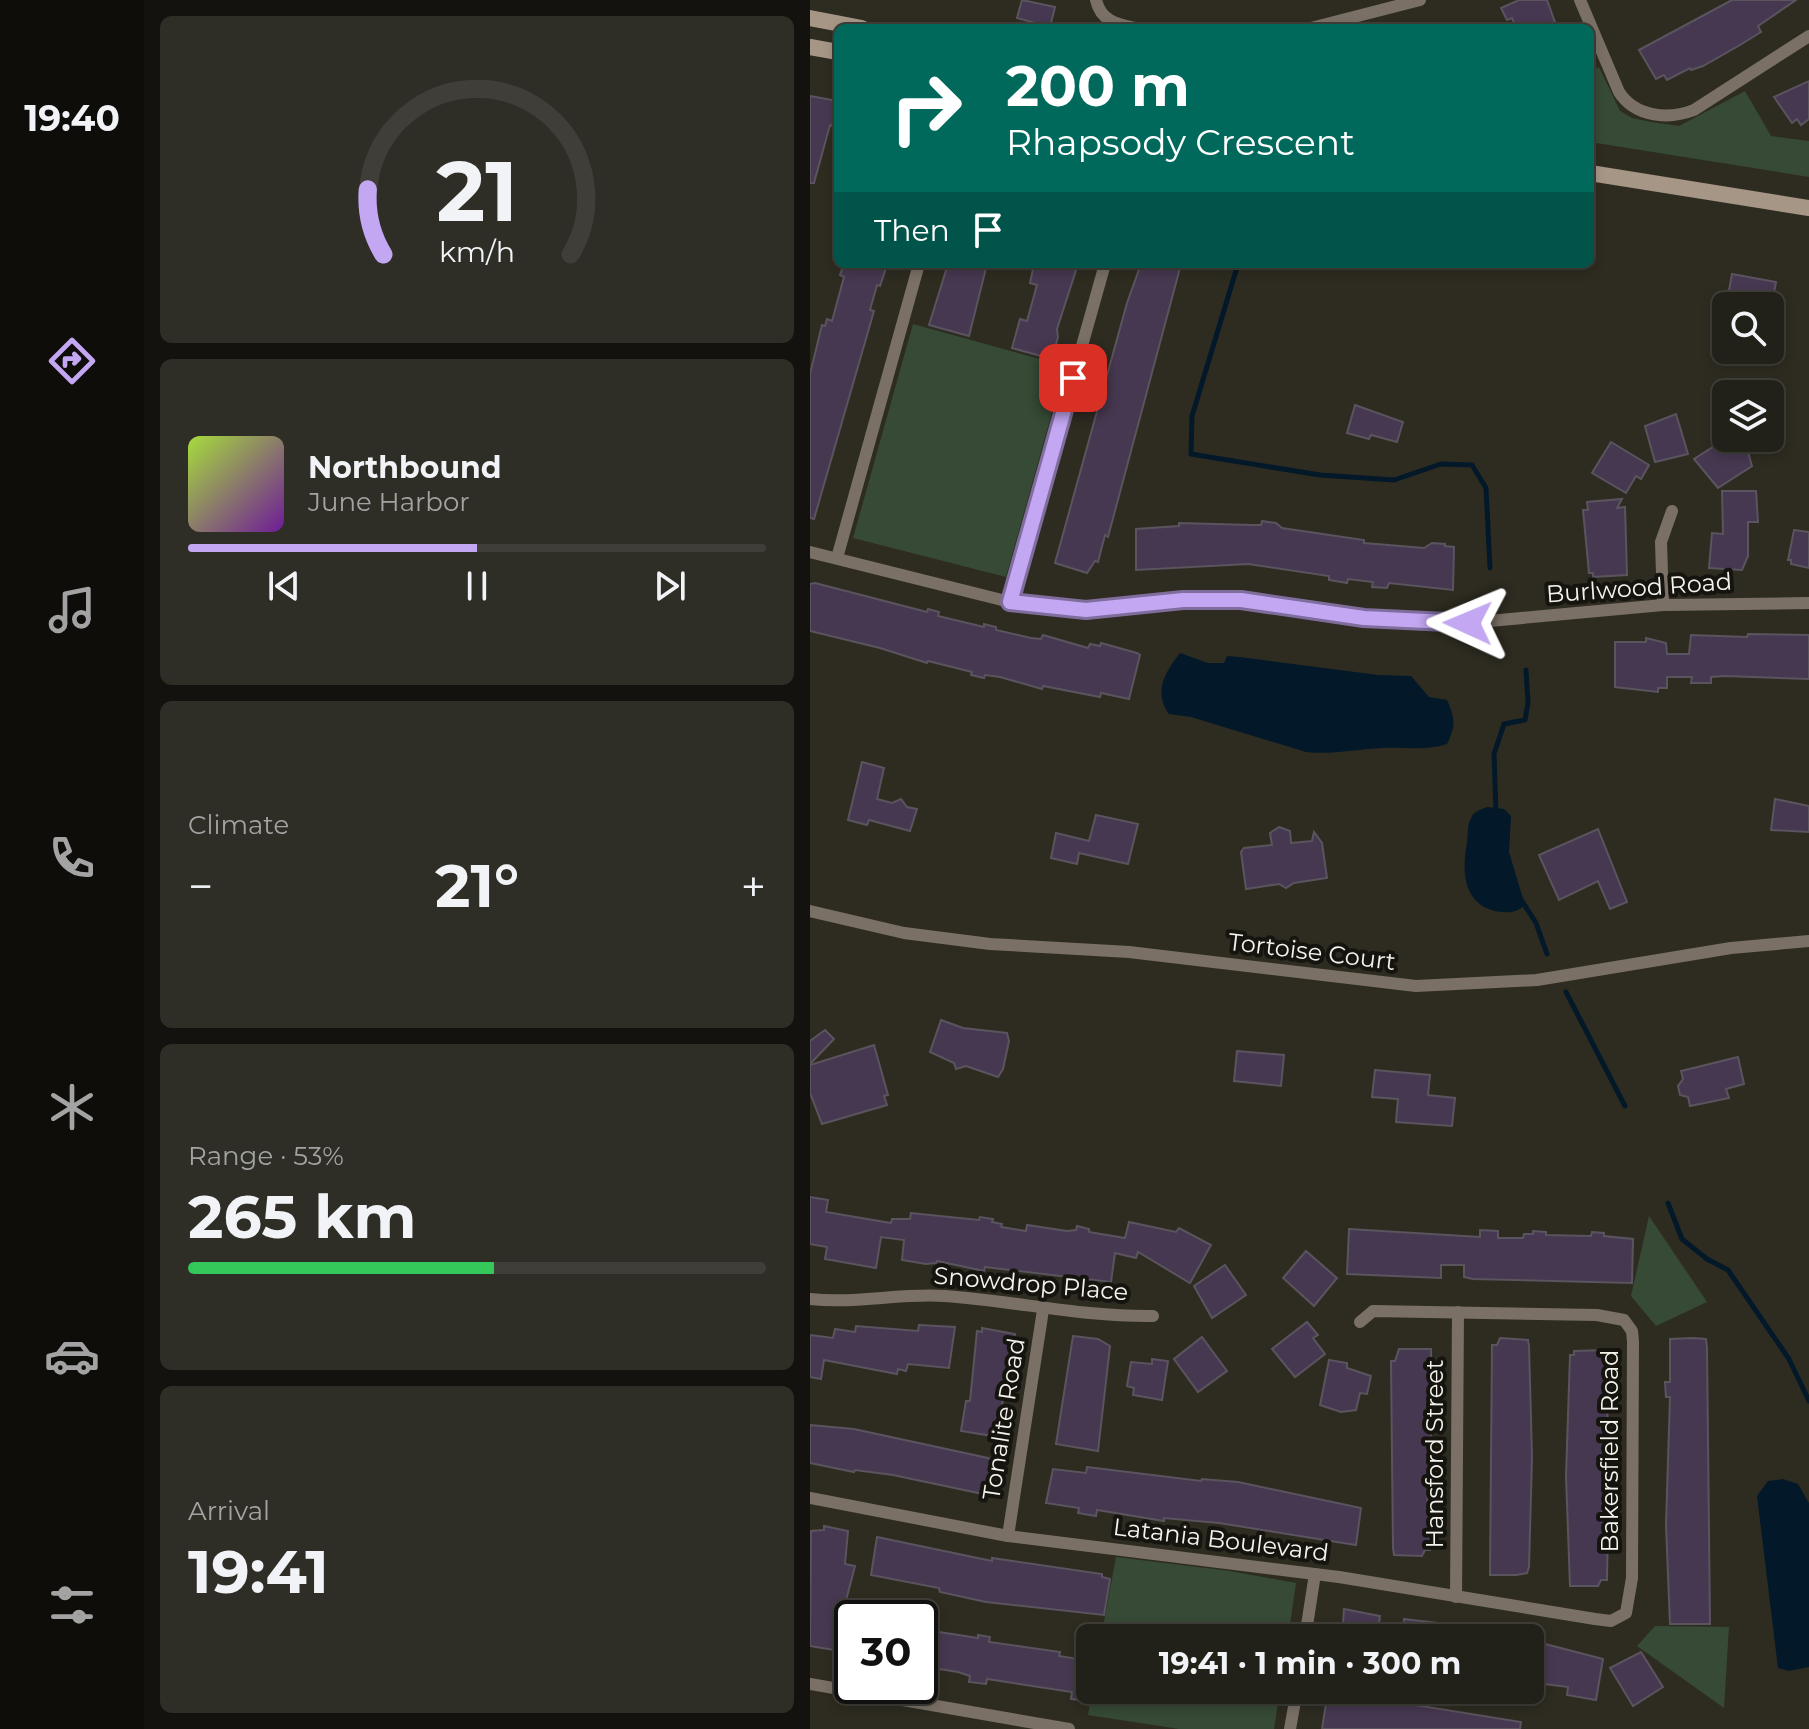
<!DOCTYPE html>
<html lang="en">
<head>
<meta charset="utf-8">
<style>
	:root { --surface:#222119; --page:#2e2e26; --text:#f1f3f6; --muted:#a2a3a2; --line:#3f3e38; --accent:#c3a7f2 }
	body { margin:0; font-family:Montserrat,sans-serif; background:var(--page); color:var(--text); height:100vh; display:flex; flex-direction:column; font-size:30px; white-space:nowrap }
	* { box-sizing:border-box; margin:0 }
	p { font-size:26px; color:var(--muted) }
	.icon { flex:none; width:44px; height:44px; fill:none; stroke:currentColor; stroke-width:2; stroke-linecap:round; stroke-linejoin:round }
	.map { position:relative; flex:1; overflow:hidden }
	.side { display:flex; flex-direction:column; gap:16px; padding:16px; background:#13120e; width:666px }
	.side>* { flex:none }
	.banner { position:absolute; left:24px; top:24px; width:760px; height:244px; border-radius:12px; box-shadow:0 4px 12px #0003,0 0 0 2px var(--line); background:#00695c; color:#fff; overflow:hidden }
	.tools { position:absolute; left:902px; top:292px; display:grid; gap:16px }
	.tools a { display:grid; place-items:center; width:72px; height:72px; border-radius:12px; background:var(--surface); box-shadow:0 4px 12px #0003,0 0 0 2px var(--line); font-size:40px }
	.speed { position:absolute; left:24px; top:1600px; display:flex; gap:16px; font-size:40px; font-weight:700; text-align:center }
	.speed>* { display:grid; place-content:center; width:104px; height:104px; border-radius:50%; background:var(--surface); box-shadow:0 4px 12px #0003,0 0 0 2px var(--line); line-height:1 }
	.speed .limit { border:4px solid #111; border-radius:12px; background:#fff; color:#111 }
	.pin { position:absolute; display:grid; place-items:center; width:68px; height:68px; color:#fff; margin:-34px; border-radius:16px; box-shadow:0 4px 12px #0006 }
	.me { position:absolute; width:88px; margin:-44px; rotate:271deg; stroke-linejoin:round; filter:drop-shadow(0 0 6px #0008) }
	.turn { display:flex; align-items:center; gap:28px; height:168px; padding:0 40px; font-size:36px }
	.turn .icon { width:104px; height:104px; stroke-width:2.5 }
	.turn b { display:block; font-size:56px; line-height:68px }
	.then { display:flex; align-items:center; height:76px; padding:0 40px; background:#0003; gap:16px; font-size:30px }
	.big { font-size:60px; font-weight:700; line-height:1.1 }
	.side .widget { flex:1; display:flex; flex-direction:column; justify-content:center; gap:12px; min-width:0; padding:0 28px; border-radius:12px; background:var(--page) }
	.side .dial { align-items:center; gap:0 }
	.dial svg { height:208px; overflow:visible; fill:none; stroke:var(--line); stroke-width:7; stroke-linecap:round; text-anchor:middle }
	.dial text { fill:var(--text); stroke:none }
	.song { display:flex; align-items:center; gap:24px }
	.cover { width:96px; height:96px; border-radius:12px; background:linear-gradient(135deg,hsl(80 70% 55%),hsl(280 70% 35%)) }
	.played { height:8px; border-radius:4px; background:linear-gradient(90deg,var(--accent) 50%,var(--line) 50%) }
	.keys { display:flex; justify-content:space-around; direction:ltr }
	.heat { display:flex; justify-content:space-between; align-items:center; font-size:44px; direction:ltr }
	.charge { height:12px; border-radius:6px; background:linear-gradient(90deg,#34c759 53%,var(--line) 0) }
	.trip { position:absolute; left:266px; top:1624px; width:468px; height:80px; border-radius:12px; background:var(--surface); box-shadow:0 4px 12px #0003,0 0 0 2px var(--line); font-weight:700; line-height:80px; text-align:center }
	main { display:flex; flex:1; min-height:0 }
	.menu { display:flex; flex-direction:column; width:144px; justify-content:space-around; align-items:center; background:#0e0d0a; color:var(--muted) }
	.menu .icon { width:56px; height:56px }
	.menu .selected { color:var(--accent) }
	.menu b { font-size:36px; color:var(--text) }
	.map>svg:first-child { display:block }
</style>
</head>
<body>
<main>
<nav class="menu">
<b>19:40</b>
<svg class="icon selected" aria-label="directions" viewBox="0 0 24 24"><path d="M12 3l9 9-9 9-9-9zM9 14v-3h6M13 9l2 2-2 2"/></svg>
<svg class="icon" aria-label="music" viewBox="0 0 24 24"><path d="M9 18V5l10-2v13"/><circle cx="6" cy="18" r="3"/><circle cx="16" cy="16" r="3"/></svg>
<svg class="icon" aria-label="phone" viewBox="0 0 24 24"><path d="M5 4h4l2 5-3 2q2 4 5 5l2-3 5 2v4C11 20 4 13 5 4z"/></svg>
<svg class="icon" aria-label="climate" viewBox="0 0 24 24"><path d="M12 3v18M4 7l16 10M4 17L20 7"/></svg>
<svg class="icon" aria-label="car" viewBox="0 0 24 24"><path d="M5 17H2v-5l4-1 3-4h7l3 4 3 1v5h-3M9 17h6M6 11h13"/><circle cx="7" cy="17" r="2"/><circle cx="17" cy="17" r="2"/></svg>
<svg class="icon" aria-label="filters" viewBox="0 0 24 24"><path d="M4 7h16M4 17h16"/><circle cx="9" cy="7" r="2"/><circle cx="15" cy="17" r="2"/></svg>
</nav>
<section class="side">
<div class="widget dial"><svg viewBox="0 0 100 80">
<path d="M14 69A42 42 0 1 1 86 69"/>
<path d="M14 69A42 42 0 0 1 8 44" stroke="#c3a7f2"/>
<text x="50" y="56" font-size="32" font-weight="700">21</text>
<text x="50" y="72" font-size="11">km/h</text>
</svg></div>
<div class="widget">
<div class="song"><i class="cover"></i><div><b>Northbound</b><p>June Harbor</p></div></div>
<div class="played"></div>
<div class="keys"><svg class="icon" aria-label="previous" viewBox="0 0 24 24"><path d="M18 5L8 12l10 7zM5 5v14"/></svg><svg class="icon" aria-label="pause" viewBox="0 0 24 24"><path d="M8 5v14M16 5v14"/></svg><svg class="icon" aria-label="next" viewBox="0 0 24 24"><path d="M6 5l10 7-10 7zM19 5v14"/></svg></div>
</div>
<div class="widget"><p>Climate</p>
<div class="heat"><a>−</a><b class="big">21°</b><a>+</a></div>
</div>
<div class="widget"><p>Range · 53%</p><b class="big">265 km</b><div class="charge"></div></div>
<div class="widget"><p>Arrival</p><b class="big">19:41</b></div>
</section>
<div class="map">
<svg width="999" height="1729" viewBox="0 0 999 1729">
	<rect width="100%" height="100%" fill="#2e2c21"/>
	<g fill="#364a36">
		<polygon points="789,67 810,111 822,118 841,122 869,126 935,91 961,136 999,141 999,177 780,142 780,71"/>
		<polygon points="103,324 255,366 196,577 43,538"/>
		<polygon points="839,1216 897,1302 846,1326 821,1296"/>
		<polygon points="306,1557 420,1571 486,1583 478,1638 291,1638"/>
		<polygon points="845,1626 919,1627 914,1708 827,1646"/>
		<polygon points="282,1690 470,1690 464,1729 369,1729 278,1715"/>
	</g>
	<g fill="#031929">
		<path d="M370,653L398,663H414L417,656L430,657L568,675L601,676L619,697L637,700C645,717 646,727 637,744C616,751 595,747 573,748C547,749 521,755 496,752L381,717L359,714C343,692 355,672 370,653Z"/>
		<path d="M677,807L694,809L701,816L699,852L715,905C707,912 701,913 691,912C654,908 651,873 657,843C658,835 657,825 661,818C664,811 670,810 677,807Z"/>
		<polygon points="973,1479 988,1484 999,1503 999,1667 979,1671 968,1668 947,1496 958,1481"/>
	</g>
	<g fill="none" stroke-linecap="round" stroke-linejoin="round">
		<g stroke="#031929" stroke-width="5">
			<polyline points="428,264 382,416 381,454 510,475 584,480 631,464 662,465 676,488 680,568"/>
			<polyline points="686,812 684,754 694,724 715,720 718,703 716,670"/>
			<polyline points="712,901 726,923 737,954"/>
			<polyline points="756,992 815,1106"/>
			<polyline points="858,1203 872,1239 897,1259 918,1270 979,1359 999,1401"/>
		</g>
	</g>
	<g fill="#463850" stroke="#5a545f" stroke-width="2">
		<polygon points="212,0 245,7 240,27 207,18"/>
		<polygon points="709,0 737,0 746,25 706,28 702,18 697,20 691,8"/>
		<polygon points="922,0 986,0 948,26 951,32 930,45 893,66 881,70 880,68 857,80 854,75 846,79 829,50"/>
		<polygon points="999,81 999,119 991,125 987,119 982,123 964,97"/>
		<polygon points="0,96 28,101 28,128 20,125 4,183 0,183"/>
		<polygon points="34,264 75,264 75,271 70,286 67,285 60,310 64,311 4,519 0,518 0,374 12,325 15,326 17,319 22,321 34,277 30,275"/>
		<polygon points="138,264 177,264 159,336 119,325"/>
		<polygon points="224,264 268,264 247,329 248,337 242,359 202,348 210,319 217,321 227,285 220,283"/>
		<polygon points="331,264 355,264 370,268 298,537 295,535 288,562 285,561 277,573 245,563 317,303"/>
		<polygon points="922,274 966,282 962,304 918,296"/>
		<polygon points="545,405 593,422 587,442 561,435 559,439 537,433"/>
		<polygon points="866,414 878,454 845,462 835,426"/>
		<polygon points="917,438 929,438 938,452 942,466 908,488 884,459"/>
		<polygon points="801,442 839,465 831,479 826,476 816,493 782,473"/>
		<polygon points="912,491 946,491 948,522 938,522 938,556 932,570 899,568 902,533 913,534"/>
		<polygon points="812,499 807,508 815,507 817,575 783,577 783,573 779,573 773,510 778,510 777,502"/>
		<polygon points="452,521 466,523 472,528 554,540 554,543 614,548 622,543 635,544 635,546 644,547 643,590 579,583 577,588 562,587 563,582 538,579 537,583 519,580 519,576 438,564 326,570 326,529 369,526 369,523 442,525 451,525"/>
		<polygon points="984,530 999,532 999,568 981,564 981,560 978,560"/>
		<polygon points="5,583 117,612 118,609 129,612 128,616 174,627 174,624 186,627 186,630 221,638 231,639 233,635 278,648 280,644 290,646 291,643 327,653 330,655 319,699 291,693 290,697 233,686 232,689 190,677 175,675 174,678 161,675 162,672 118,661 117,663 70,648 0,631 0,584"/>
		<polygon points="938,634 999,635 999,679 915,676 901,677 901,683 881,683 882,677 857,677 857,688 848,688 848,692 805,687 805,642 836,642 836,638 856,643 857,654 879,654 881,635 937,637"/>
		<polygon points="52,762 74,768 67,799 82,803 91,799 97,807 107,809 100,831 59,820 57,825 38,820"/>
		<polygon points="965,799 999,806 999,832 961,830"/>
		<polygon points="286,815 328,824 318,864 269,853 267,864 241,858 246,833 279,841"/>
		<polygon points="469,827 480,831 481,843 502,841 504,832 512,843 517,878 484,883 476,888 469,884 436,889 431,852 434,848 462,845 460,833"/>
		<polygon points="788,829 817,902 800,909 788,881 749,900 729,855"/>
		<polygon points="131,1020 153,1028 197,1033 199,1041 193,1069 188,1077 156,1066 146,1069 144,1063 120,1052"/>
		<polygon points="15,1030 24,1039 0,1064 0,1041"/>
		<polygon points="64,1045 78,1095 74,1096 77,1105 12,1124 0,1093 0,1065"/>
		<polygon points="427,1051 474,1055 471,1086 424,1081"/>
		<polygon points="928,1057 934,1084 916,1089 919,1098 880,1106 878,1097 870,1095 868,1086 873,1079 871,1071"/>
		<polygon points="565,1070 620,1075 618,1095 645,1098 642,1126 586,1122 588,1099 562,1097"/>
		<polygon points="0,1197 18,1200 16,1212 81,1223 82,1219 100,1219 101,1213 169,1220 170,1217 183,1219 182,1222 192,1224 191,1227 216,1231 217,1225 257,1231 266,1230 267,1226 279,1229 279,1232 315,1238 319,1222 366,1232 369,1228 401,1245 380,1283 328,1252 326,1258 305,1253 301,1282 175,1267 174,1271 127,1261 126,1263 116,1264 92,1260 94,1240 71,1237 66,1268 15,1259 17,1247 0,1244"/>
		<polygon points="539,1229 670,1237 670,1230 688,1231 688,1238 713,1238 714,1234 723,1234 723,1231 736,1232 736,1235 781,1236 782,1232 794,1233 794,1236 823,1239 822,1283 663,1279 654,1277 654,1265 631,1265 631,1278 537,1274"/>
		<polygon points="496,1251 527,1278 504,1306 473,1278"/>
		<polygon points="415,1265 436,1295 402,1318 384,1286"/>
		<polygon points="497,1322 508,1335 503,1338 515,1354 485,1377 462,1349"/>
		<polygon points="109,1325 145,1327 139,1368 98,1364 96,1371 88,1369 87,1374 14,1360 11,1379 0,1377 0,1335 23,1338 25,1329 45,1332 46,1326 108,1331"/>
		<polygon points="172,1328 205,1334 192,1391 193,1413 189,1437 151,1431 156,1401 160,1401 167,1331 172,1332"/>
		<polygon points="263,1336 288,1339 300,1346 288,1451 246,1444"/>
		<polygon points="392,1337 417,1371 388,1392 364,1359"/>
		<polygon points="690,1338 718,1340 719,1346 722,1457 719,1567 717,1573 706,1575 680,1575 682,1345 687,1345"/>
		<polygon points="883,1338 896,1339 897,1348 900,1624 860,1624 856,1525 860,1397 856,1397 855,1382 860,1382 860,1339"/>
		<polygon points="589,1349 621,1349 622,1419 617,1491 620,1550 615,1550 612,1556 584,1555 583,1548 581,1361 585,1361"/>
		<polygon points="797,1350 798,1498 792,1497 792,1522 798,1522 797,1580 791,1580 788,1586 760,1586 756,1476 760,1355 764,1355 764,1351"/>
		<polygon points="342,1359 358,1361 352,1400 323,1395 324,1388 317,1386 321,1362 342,1364"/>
		<polygon points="519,1360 537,1363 537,1368 561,1376 557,1394 550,1393 546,1410 531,1412 510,1405"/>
		<polygon points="0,1425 44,1429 178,1458 183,1460 181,1489 174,1490 173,1494 83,1475 45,1470 44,1472 0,1463"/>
		<polygon points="277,1467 391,1481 392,1479 428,1482 551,1508 546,1545 409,1523 354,1518 354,1521 287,1510 286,1516 268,1513 269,1508 236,1503 243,1469 276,1473"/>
		<polygon points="14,1526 38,1531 35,1564 45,1566 33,1612 42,1614 42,1653 0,1646 1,1531 14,1530"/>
		<polygon points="67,1537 182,1561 182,1558 292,1574 292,1577 300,1579 294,1615 176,1602 130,1592 129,1588 61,1575"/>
		<polygon points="534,1609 570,1616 567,1638 532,1638"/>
		<polygon points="594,1619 646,1625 644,1638 592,1638"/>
		<polygon points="110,1629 168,1638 168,1635 180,1637 179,1642 250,1652 249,1656 280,1661 276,1701 261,1699 262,1692 177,1679 176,1684 159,1682 160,1676 148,1672 110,1666"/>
		<polygon points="720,1640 793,1659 786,1700 757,1695 758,1687 720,1682"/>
		<polygon points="831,1652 853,1687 823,1706 800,1668"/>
		<polygon points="518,1691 711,1722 710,1729 512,1729"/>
	</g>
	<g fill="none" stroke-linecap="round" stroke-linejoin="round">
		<g stroke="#7a7066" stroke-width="12">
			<path d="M286,0C291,21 306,24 325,28"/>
			<path d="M770,0L809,92C825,117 858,120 884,110L999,36"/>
			<polyline points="501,28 610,0"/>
			<polyline points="0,552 200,602 255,609 297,609 403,599 455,602 554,618 658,623 853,605 999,603"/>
			<polyline points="27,558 109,264"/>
			<polyline points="200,602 295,264"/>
			<polyline points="853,605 851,542 862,511"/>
			<polyline points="0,911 94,933 180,944 319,952 606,986 727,980 921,948 999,941"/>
			<path d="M0,1299C45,1304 90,1293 135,1296C205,1301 273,1317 343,1316"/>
			<polyline points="0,1498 198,1536 529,1577 785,1619 801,1621 816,1613 822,1578 823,1342 822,1331 814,1320 787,1315 563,1311 550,1322"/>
			<polyline points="198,1536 233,1310"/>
			<polyline points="646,1597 648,1312"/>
			<polyline points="495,1638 505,1574"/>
			<polyline points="0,1684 259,1729"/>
			<polyline points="480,1729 487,1690"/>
		</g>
		<g stroke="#a69686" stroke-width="16">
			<polyline points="0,18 52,28"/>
			<polyline points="0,47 28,52"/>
			<polyline points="780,173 999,208"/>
		</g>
	</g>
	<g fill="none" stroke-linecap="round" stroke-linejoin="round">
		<defs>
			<polyline id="route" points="263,378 200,602 276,610 373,600 431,600 554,618 658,623"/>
		</defs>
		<use href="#route" stroke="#7f6d9d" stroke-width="20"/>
		<use href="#route" stroke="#c3a7f2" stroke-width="14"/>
	</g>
	<g text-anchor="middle" stroke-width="8" stroke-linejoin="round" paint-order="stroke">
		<g font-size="24" fill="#f4f3ec" stroke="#15140f">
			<text transform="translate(829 588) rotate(-4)" y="8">Burlwood Road</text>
			<text transform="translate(502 952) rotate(7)" y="8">Tortoise Court</text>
			<text transform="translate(221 1284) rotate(5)" y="8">Snowdrop Place</text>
			<text transform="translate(194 1419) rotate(-81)" y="8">Tonalite Road</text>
			<text transform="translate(800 1451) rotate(-90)" y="8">Bakersfield Road</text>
			<text transform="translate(625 1454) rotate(-90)" y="8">Hansford Street</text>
			<text transform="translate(411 1540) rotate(7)" y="8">Latania Boulevard</text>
		</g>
	</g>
</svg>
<div class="tools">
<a><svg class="icon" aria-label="search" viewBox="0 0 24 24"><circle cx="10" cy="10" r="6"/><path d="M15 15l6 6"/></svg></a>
<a><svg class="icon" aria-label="layers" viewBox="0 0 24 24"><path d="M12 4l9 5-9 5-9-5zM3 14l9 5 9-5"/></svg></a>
</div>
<div class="speed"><div class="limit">30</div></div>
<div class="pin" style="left:263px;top:378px;background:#d93025"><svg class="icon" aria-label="arrive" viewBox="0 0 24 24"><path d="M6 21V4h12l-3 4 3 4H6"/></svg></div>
<svg class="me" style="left:658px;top:623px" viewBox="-20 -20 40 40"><path d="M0-17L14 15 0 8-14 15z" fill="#c3a7f2" stroke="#fff" stroke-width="4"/></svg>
<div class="trip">19:41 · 1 min · 300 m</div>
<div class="banner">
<div class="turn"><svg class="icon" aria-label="right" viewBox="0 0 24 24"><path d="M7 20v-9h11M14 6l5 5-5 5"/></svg><div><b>200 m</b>Rhapsody Crescent</div></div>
<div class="then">Then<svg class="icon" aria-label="arrive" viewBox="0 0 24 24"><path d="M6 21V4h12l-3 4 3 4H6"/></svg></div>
</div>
</div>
</main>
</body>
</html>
